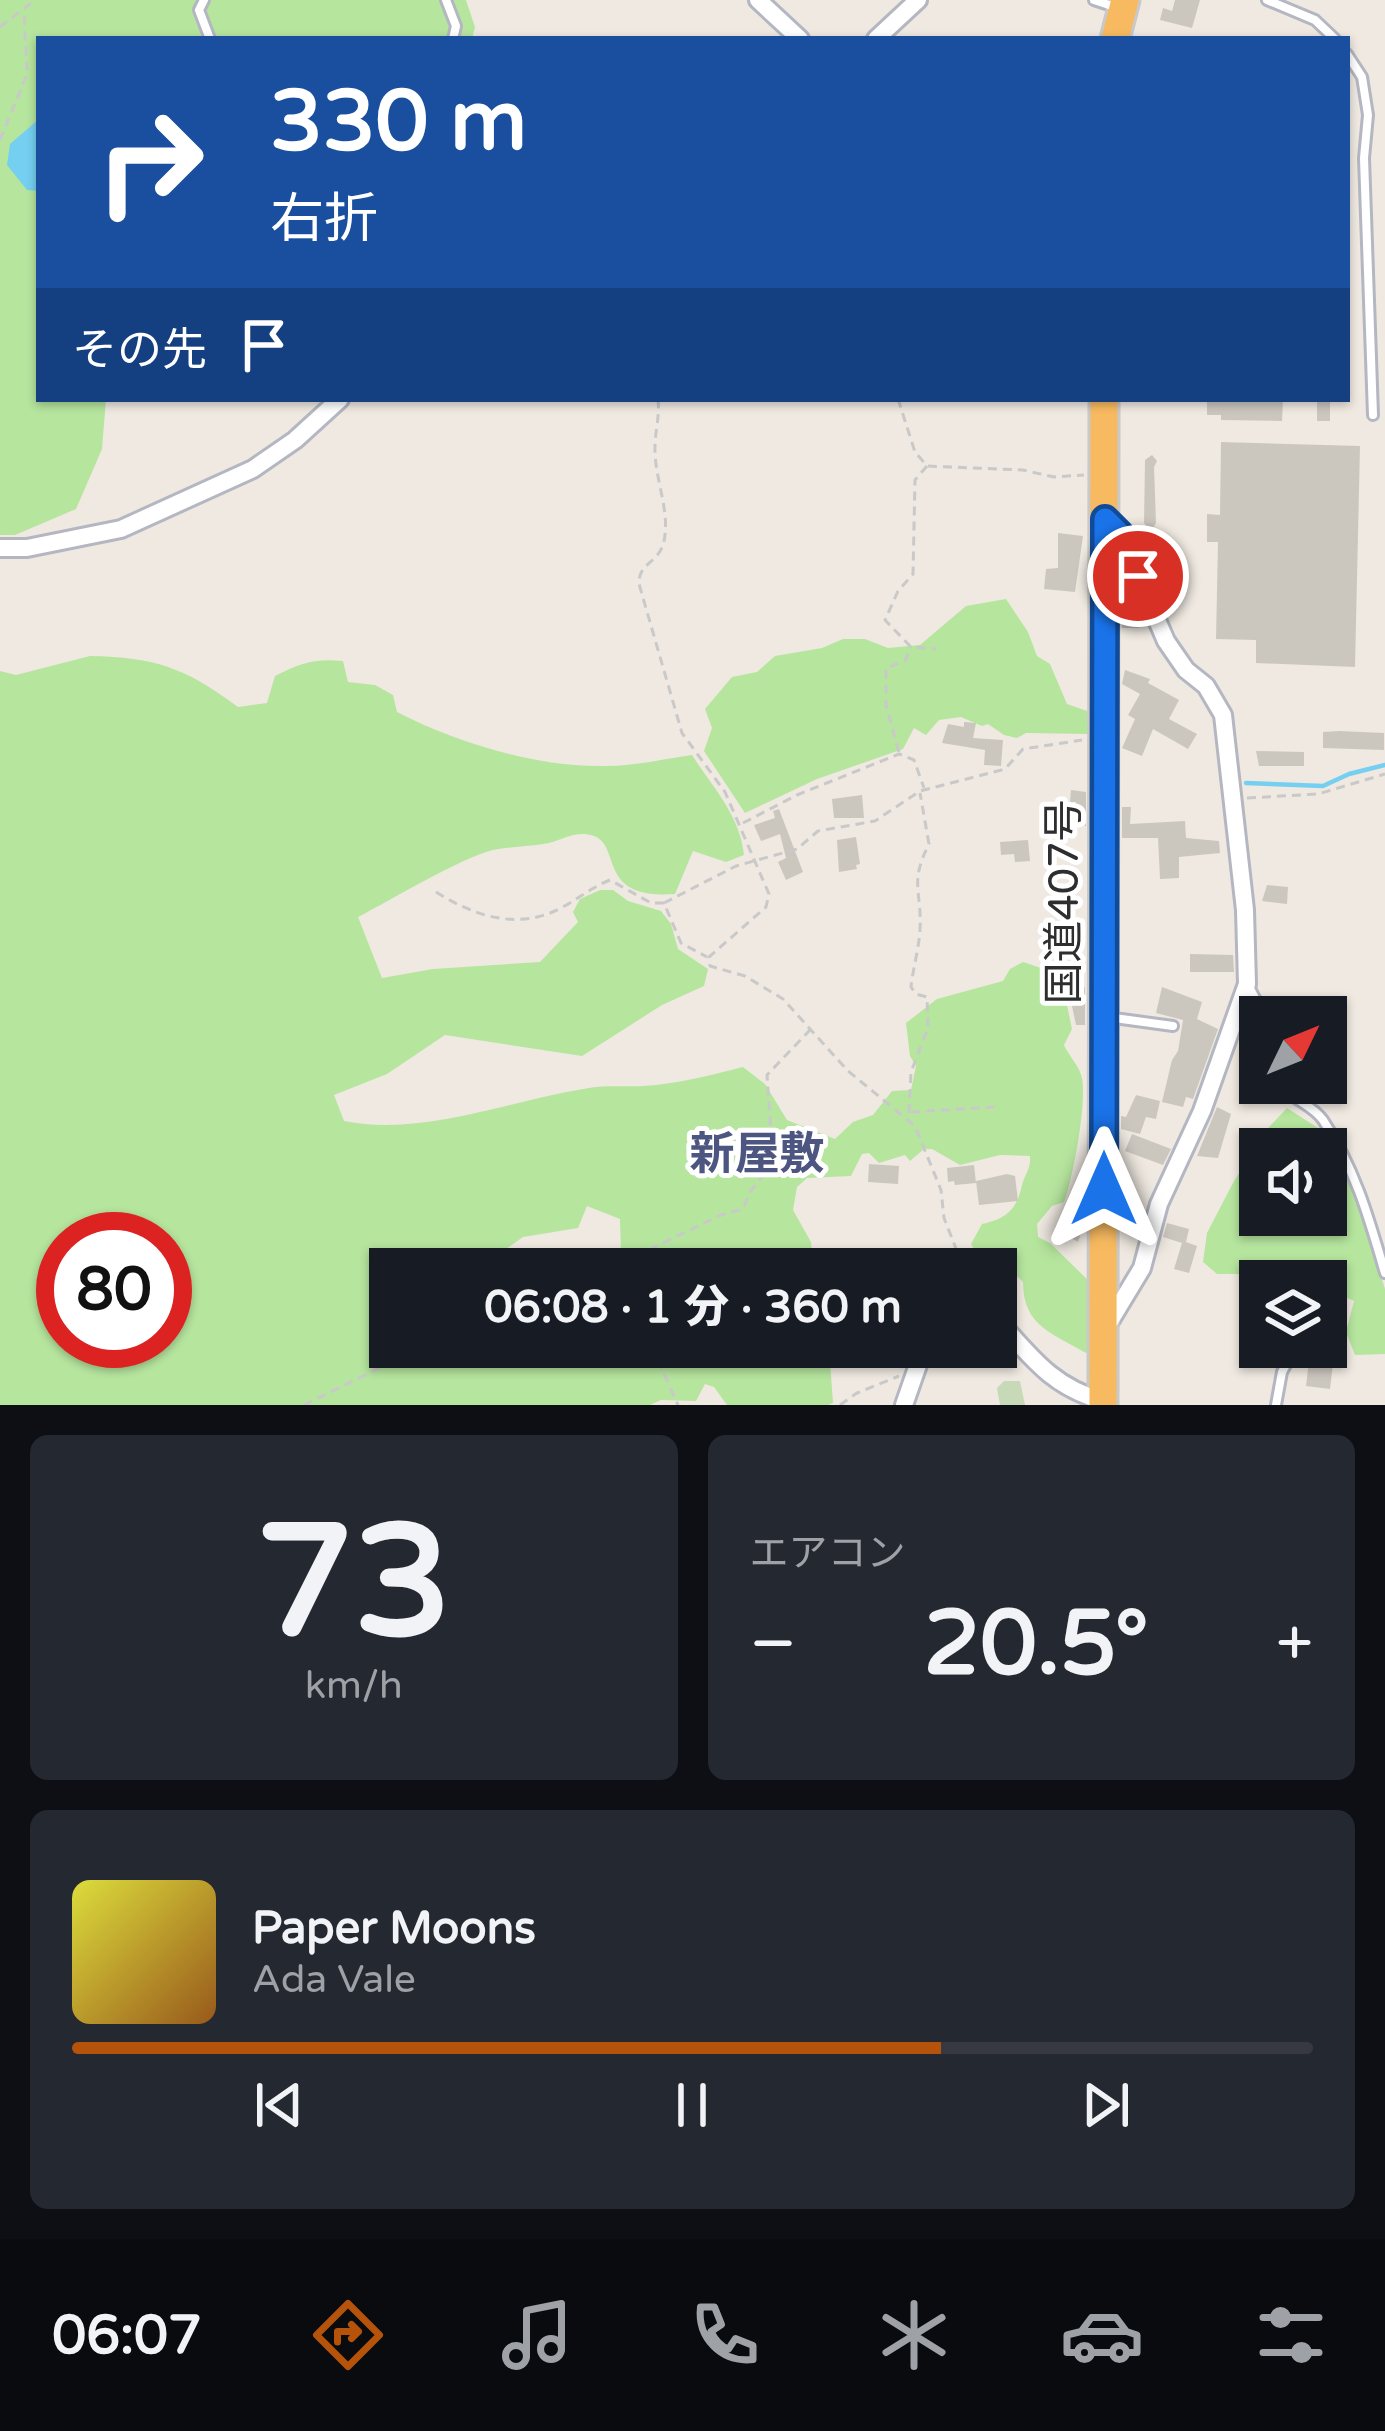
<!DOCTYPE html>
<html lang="ja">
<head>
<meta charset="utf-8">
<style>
	:root { --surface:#171b24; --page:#242831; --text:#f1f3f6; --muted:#9ea1a6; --line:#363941; --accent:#b45309 }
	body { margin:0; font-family:"Varela Round","Noto Sans JP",sans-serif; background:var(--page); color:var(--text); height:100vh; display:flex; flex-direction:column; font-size:45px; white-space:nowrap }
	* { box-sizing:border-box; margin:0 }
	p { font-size:39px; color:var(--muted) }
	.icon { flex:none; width:66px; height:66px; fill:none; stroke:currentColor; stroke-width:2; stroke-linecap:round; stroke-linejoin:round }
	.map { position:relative; height:1405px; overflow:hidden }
	.side { display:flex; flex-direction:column; gap:30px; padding:30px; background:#0d0f14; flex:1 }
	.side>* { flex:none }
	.top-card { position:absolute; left:36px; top:36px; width:1314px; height:366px; border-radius:0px; box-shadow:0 3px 9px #0004; background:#1a4fa0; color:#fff; overflow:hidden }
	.needle { width:78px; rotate:47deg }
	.tools { position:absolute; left:1239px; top:996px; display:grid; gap:24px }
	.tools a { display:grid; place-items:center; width:108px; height:108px; border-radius:0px; background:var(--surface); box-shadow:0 3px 9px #0004; font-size:60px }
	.speed { position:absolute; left:36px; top:1212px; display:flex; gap:24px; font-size:60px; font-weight:700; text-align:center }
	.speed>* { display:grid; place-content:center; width:156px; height:156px; border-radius:50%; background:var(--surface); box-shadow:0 3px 9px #0004; line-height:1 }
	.speed .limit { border:18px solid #d22; background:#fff; color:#111 }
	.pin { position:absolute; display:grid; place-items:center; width:102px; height:102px; color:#fff; margin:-51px; border:6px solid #fff; border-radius:50%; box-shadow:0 3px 12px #0007 }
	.me { position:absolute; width:132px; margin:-66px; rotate:0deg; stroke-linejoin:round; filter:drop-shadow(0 0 9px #0008) }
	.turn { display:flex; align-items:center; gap:42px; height:252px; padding:0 36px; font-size:54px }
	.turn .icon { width:156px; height:156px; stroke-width:2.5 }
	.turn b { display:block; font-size:84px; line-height:102px }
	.then { display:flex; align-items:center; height:114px; padding:0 36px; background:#0003; gap:24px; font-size:45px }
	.big { font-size:90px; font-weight:800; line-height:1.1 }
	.side .widget { flex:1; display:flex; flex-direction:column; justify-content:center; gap:18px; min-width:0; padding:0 42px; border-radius:18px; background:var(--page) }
	.side .dial { align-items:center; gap:0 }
	.dial b { font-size:156px; line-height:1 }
	.song { display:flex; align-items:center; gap:36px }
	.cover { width:144px; height:144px; border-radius:18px; background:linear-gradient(135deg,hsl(60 70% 55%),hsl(30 70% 35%)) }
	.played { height:12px; border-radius:6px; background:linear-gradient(90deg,var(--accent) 70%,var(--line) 70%) }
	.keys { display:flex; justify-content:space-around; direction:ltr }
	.heat { display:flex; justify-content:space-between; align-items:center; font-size:66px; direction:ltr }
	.side .tiles { flex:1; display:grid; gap:30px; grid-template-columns:1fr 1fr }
	.widget:last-child { grid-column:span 2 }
	.trip { position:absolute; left:369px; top:1248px; width:648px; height:120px; border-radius:0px; background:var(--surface); box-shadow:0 3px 9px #0004; font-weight:800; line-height:120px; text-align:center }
	.tab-bar { display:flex; height:192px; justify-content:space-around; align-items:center; background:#090b0e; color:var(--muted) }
	.tab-bar .icon { width:84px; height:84px }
	.tab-bar .current { color:var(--accent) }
	.tab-bar b { font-size:54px; color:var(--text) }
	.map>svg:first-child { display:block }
</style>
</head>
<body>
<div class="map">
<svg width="1385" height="1405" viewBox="0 0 1385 1405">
	<rect width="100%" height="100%" fill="#efe9e1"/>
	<g fill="#b6e59e" fill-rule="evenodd">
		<polygon points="0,0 466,0 475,27 472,39 39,39 39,399 106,399 102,449 76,509 15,535 0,535"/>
		<polygon points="1006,599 1028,632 1037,656 1050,664 1067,704 1087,711 1090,734 1026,733 1017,738 1004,735 988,724 982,726 961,717 939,720 926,735 914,728 903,749 817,779 745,813 704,751 712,728 705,709 732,677 757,672 775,656 822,648 843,639 865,639 888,648 920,645 966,606"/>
		<path d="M90,656C155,657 186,668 238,707L267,703L275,676C299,663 316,658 343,661L348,682L375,685L393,695L397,712C457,743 539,768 607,766C635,766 664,759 692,755C713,788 740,815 744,855L726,862L693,851L675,894C596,900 622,846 594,836C576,830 565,839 549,843C530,847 511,846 493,850C458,859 393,899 358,917L382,978L433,969L540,962L578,922L573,912L580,899L600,890H613L628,901L661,911L671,924L678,949L708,969L704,986L662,1005L582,1056L445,1035L387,1074L334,1095L344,1121C423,1137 511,1100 589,1088C607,1085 626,1087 644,1086C677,1084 712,1075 743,1067L765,1084L787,1120L835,1139L853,1122L873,1115L892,1091L911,1090L916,1066L910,1056L906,1023L937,999L1003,981L1010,969L1023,962L1047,970L1062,981L1072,1029L1064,1045C1069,1056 1080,1067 1082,1078C1087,1103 1073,1178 1064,1202L1052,1206L1037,1224L1038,1237L1050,1243L1095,1287L1092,1349L1086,1353C1052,1333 1023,1326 1023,1282L1009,1268L983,1264L971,1244L982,1224C1007,1219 1017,1209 1022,1185C1025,1173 1031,1170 1030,1156L1000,1155L960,1165L932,1149H924L910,1161L905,1155L879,1163L869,1153L862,1154L851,1176L807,1178L797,1187L793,1210L811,1242L813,1269H613L621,1254L620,1219L587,1206L578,1228L523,1237L502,1252L499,1269H390V1347H823L830,1362L833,1403L828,1405H727L714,1387L705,1384L696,1401L661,1400L650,1405H0V671L16,675ZM63,1239H165V1341H63Z"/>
		<path d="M1287,1108L1318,1128L1351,1182L1385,1289V1354L1355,1355L1346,1332L1354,1301L1326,1288V1281L1260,1284L1243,1274H1217L1203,1262L1207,1233L1234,1181L1269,1127ZM1326,1149V1215H1260V1149Z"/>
	</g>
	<polygon fill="#c8d9b8" points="1004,1381 1020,1381 1025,1405 1000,1405 997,1388"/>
	<polygon fill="#75cff0" points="39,119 39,191 27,190 7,165 10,144"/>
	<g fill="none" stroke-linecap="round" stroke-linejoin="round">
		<polyline stroke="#75cff0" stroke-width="4.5" points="1246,783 1323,786 1349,774 1385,765"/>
	</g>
	<g fill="#cbc7bf">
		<polygon points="1175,0 1200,0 1192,28 1160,20 1163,8 1172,11"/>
		<polygon points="1207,399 1283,399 1282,421 1221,420 1221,415 1207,415"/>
		<rect x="1317" y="399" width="13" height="22"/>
		<polygon points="1221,442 1360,446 1355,667 1256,663 1256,640 1216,639 1218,542 1207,542 1207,514 1220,515"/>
		<polygon points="1152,455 1157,461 1154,467 1156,523 1151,532 1144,523 1145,460"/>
		<polygon points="1058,533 1083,536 1075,592 1044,589 1046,569 1058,568"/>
		<polygon points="1122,610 1139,611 1145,624 1140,624 1139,628 1122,628"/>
		<polygon points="1125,670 1150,679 1148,683 1179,700 1169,719 1197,734 1188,749 1153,729 1142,756 1122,748 1135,719 1128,715 1140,694 1122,684"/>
		<polygon points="964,722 976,723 973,738 1003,740 1001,766 984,765 985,750 942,743 948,724 964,727"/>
		<polygon points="1339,731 1384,733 1384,750 1323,748 1323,732"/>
		<polygon points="1256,751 1304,752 1304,766 1259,766"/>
		<polygon points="1071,790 1086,792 1086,826 1075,826 1076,802 1070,802"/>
		<polygon points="862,795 864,818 834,818 832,799"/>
		<polygon points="1122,807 1131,807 1130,824 1185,821 1186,838 1219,841 1220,853 1179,857 1179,878 1160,879 1158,838 1122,838"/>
		<polygon points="779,809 803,872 786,880 778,862 786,858 780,834 761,841 754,825 775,818 773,811"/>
		<polygon points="856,837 860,864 856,865 857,869 839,872 837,840"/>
		<polygon points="1028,840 1030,861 1015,862 1014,854 1001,855 1000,842"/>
		<polygon points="1267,885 1288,887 1287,904 1262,901"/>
		<polygon points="1190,954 1233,955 1234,972 1190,972"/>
		<polygon points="1085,987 1085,1025 1076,1025 1069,992"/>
		<polygon points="1162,987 1202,1002 1197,1019 1218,1029 1193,1099 1186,1097 1183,1107 1162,1102 1172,1060 1178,1051 1183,1020 1156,1013"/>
		<polygon points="1136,1095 1160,1101 1156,1119 1146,1117 1140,1134 1121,1129 1121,1116 1126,1117"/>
		<polygon points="1217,1107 1231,1114 1218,1158 1197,1156"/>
		<polygon points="1132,1134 1171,1149 1163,1165 1125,1151"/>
		<polygon points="869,1164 899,1166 898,1184 868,1182"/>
		<polygon points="974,1165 976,1183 955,1185 954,1181 948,1182 947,1168"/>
		<polygon points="1007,1174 1015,1176 1018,1201 979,1205 976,1181"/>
		<polygon points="1064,1210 1085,1221 1078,1242 1055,1228"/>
		<polygon points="1167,1223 1189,1229 1186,1242 1197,1246 1189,1273 1174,1269 1182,1243 1163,1237"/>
		<polygon points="1315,1353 1328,1355 1327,1363 1333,1364 1330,1389 1306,1386 1309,1361 1314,1361"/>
	</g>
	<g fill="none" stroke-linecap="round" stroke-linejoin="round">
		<defs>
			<g id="service">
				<polyline points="204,0 199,10 210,39"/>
				<polyline points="446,0 456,26 453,39"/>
				<polyline points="1094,0 1115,7"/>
				<polyline points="1267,0 1315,20 1335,39"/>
				<polyline points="1347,54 1362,77 1368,115 1364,158 1373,415"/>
				<polyline points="1248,985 1265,1017"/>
				<polyline points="1107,1017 1173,1026"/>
				<path d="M1280,1083C1291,1100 1312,1104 1323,1120C1355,1168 1369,1218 1385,1273"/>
				<polyline points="904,1347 918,1361"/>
				<polyline points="1276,1405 1282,1372 1292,1354"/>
			</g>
			<g id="minor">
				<polyline points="758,0 800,39"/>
				<polyline points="876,39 918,0"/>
				<polyline points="1104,519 1120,534 1166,641 1186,670 1206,686 1223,715 1245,910 1247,984 1202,1111 1159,1204 1142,1268 1107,1326"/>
				<polyline points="0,548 27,548 121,529 253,469 295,440 340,399"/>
				<path d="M996,1318C1030,1356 1052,1387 1103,1401"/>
				<polyline points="904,1405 919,1362 931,1347"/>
			</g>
			<g id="trunk">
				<polyline points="1115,39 1125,0"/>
				<polyline points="1103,1405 1104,399"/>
			</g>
		</defs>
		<use href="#service" stroke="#b4b7c1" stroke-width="14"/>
		<use href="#minor" stroke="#b4b7c1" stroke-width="22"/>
		<use href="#trunk" stroke="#c9c9c9" stroke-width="33"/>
		<g stroke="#c9c9c9" stroke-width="3" stroke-dasharray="9 6" stroke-linecap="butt">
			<polyline points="0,27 35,0"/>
			<polyline points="0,140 27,74 24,11"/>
			<path d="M658,399C660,417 655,430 655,447C654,479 672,513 663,545C657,563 638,564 639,584L682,733L725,792L769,894L766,907L709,957L710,966L745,976L783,999L848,1071L915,1126L941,1190L944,1218L964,1269"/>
			<polyline points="898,399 915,452 927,466 1023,470 1054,477 1084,475"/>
			<polyline points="927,466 915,480 913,574 898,591 885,620 911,647 936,649"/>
			<polyline points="899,752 886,705 886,668 905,661 911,647"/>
			<polyline points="1247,798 1318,794 1385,774"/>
			<polyline points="743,823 797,795 899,754 914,760 924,788"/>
			<path d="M436,892C474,916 518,931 561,908C578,899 592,887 610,880L651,903H664L681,943L707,957"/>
			<polyline points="664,903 736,866 797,849 818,831 875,821 920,791 1005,769 1023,749 1082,740"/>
			<polyline points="911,1112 994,1107"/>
			<path d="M909,1113L911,1072L928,1028L927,997L916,994L911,987C913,968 919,949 920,929C922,891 909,883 929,844L920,793"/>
			<polyline points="609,1269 721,1215 743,1209 750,1192 773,1162 767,1075 810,1030"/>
			<polyline points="652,1347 678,1405"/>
			<polyline points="304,1405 422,1347"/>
			<polyline points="840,1405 857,1393 899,1376"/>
		</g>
		<use href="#service" stroke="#fff" stroke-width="8"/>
		<use href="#minor" stroke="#fff" stroke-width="16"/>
		<use href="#trunk" stroke="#f8ba60" stroke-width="27"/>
	</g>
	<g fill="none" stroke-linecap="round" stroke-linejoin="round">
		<defs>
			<polyline id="route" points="1104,1189 1105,519 1120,534 1138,576"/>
		</defs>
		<use href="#route" stroke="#114b97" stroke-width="30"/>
		<use href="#route" stroke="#1a73e8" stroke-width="21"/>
	</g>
	<g text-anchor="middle" stroke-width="10" stroke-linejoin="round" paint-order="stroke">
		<g font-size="42" fill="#2e2e2e" stroke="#fff">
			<text transform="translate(1063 902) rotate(-90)" y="15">国道407号</text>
		</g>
		<g font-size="45" font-weight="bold" fill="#4d5680" stroke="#fff">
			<text x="757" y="1169">新屋敷</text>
		</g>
	</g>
</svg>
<div class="tools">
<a><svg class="needle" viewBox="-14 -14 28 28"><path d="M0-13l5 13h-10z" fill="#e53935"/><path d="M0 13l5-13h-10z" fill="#9ea1a6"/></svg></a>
<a><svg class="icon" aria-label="sound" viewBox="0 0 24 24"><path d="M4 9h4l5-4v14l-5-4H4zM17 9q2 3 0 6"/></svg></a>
<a><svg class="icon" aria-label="layers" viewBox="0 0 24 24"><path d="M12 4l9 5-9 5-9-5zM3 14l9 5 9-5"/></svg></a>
</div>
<div class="speed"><div class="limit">80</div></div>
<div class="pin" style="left:1138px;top:576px;background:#d93025"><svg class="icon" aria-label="arrive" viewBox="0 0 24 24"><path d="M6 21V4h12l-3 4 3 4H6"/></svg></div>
<svg class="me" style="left:1104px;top:1189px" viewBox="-20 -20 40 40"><path d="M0-17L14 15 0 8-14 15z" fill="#1a73e8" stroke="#fff" stroke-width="4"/></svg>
<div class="trip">06:08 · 1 分 · 360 m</div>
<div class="top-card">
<div class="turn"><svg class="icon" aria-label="right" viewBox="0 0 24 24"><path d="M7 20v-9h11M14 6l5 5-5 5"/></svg><div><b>330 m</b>右折</div></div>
<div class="then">その先<svg class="icon" aria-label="arrive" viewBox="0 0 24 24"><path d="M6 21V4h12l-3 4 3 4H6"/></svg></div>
</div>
</div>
<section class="side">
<div class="tiles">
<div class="widget dial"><b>73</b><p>km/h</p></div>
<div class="widget"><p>エアコン</p>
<div class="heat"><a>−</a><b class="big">20.5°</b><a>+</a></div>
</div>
<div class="widget">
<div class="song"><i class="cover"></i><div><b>Paper Moons</b><p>Ada Vale</p></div></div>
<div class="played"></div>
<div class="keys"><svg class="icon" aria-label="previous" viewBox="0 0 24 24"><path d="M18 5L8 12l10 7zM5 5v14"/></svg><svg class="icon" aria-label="pause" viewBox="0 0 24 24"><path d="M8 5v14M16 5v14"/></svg><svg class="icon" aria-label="next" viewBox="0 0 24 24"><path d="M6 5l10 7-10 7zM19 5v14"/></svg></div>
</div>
</div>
</section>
<nav class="tab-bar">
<b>06:07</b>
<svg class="icon current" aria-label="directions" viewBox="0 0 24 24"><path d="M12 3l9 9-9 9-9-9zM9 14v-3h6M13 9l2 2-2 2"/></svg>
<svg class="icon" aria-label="music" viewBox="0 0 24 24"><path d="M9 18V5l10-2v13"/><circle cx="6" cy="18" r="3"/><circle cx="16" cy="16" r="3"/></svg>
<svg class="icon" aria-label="phone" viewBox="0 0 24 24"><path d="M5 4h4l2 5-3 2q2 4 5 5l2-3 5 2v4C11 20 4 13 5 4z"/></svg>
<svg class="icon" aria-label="climate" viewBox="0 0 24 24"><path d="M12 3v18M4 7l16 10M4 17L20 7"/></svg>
<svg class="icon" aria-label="car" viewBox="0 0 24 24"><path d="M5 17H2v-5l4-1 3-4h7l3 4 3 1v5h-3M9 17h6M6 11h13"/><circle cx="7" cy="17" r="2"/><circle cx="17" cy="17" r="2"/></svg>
<svg class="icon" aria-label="filters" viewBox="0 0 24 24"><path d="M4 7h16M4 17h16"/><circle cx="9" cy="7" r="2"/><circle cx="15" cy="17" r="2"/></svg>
</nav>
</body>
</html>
